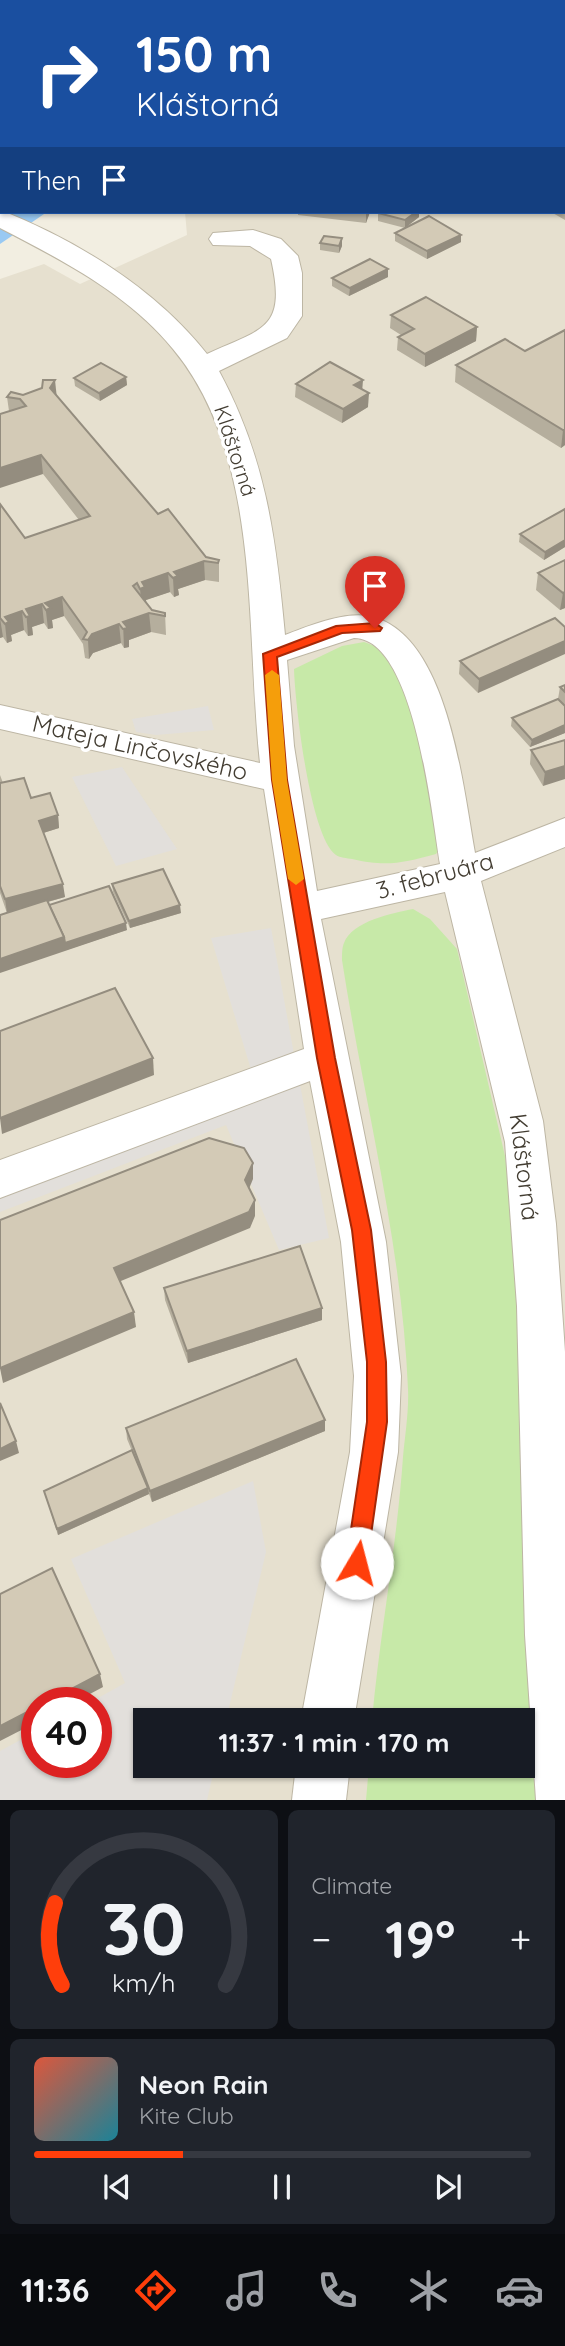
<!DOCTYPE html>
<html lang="en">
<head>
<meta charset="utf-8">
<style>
	:root { --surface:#171b24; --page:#20242c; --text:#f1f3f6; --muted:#9ea1a6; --line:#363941; --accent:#ff3e0b }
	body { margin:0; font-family:Quicksand,sans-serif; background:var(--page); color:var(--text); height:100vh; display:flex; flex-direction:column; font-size:26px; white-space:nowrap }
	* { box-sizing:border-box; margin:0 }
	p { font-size:23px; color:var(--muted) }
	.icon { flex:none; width:38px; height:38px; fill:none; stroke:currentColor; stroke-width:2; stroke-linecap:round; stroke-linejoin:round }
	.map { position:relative; height:1800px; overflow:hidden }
	.side { display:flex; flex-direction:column; gap:10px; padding:10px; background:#0d0f14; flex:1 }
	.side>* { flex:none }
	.top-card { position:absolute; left:0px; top:0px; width:565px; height:214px; box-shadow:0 2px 5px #0004; background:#1a4fa0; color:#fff; overflow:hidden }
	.speed { position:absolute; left:21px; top:1687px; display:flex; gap:14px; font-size:35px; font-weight:700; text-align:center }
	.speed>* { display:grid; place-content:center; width:91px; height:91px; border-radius:50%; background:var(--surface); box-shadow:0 2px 5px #0004; line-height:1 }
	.speed .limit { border:10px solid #d22; background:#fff; color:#111 }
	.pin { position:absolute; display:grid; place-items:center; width:60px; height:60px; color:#fff; margin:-72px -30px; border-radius:50% 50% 50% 0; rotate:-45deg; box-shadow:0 0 7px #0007 }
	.pin .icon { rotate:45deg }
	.me { position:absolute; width:77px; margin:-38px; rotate:8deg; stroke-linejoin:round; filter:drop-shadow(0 0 5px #0008) }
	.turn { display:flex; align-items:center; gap:24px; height:147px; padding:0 21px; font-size:32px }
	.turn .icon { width:91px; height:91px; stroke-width:2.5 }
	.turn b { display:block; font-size:49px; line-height:60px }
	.then { display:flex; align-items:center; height:66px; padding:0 21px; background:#0003; gap:14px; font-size:26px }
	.big { font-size:52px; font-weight:700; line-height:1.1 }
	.side .card { flex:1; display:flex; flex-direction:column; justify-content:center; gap:10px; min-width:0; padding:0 24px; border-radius:10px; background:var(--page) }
	.side .dial { align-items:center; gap:0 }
	.dial svg { height:182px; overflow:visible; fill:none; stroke:var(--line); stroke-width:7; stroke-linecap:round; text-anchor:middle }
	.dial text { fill:var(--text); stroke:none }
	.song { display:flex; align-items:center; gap:21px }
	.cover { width:84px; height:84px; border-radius:10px; background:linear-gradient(135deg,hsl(10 70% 55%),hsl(190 70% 35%)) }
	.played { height:7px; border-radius:4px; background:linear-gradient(90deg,var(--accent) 30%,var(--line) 30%) }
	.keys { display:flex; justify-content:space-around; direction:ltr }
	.heat { display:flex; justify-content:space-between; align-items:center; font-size:38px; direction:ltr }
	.side .tiles { flex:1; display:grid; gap:10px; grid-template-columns:1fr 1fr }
	.card:last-child { grid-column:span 2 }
	.trip { position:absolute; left:133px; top:1708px; width:402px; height:70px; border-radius:0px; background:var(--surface); box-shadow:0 2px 5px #0004; font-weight:700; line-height:70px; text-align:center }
	.tabs { display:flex; height:112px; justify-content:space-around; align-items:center; background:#090b0e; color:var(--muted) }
	.tabs .icon { width:49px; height:49px }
	.tabs .current { color:var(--accent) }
	.tabs b { font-size:32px; color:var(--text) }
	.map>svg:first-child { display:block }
</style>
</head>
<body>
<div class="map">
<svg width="565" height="1800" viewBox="0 0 565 1800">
	<rect width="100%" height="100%" fill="#f2eee1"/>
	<path fill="#e6e0cf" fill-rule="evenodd" d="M426,0H565V1800H0V279L44,264L80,284L187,235L185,212H564V2H424ZM37,1703H96V1762H37ZM145,1720H523V1766H145Z"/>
	<g fill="#c7e9a8">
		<path d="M364,642L375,646L401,672L446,837L436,854C403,863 386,867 352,859C347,858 340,858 336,855C310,837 295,703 294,669L342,646Z"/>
		<path d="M413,909L430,919L457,949L505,1156L519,1280L544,1800H366L369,1766H523V1720H372C380,1632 397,1545 403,1457C405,1435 409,1411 408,1389C402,1243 364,1103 342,960C342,955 342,947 344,943C352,921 393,913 413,909Z"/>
	</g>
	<g fill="#e2dfdb">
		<polygon points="208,706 214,730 156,735 136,732 132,719"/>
		<polygon points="122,767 177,849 116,866 72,777"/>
		<polygon points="271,928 295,1060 253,1076 211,938"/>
		<polygon points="298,1074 329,1238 279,1250 226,1125 0,1212 0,1184"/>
		<polygon points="253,1481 266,1552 226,1720 145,1720 145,1766 215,1766 207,1800 0,1800 0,1751 37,1731 37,1762 96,1762 96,1703 89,1703 125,1683 71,1559"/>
	</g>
	<polygon fill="#99c9f3" points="0,0 371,0 2,2 2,212 47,212 0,244"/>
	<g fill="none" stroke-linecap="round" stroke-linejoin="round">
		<defs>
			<g id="minor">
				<polygon points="510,0 534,0 509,2"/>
				<rect x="564" y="115" width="1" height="15"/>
				<path d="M0,210C76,240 155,288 207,354C263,328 287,330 271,259L250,246L213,245L209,239L213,233L253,230L281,239L298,256L302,273V316L287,338L219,371C266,458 276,538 285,635C309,626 342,612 368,616C448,630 463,788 475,853L565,818V847L481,881L543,1121L556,1224L565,1352V1800H536L525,1635L517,1306L505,1142L445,892L321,919L386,1242L401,1376L398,1452L354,1720H301L350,1452L354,1376L341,1242L310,1081L0,1198V1160L304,1049L264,789L0,729V705L260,763C245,630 263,457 173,349C128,294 62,260 0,228ZM354,638C415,638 432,818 440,864L317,891L294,746L287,660Z"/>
				<polygon points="296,1766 350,1766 346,1800 292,1800"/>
			</g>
		</defs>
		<use href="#minor" stroke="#bdb6a4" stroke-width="2"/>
		<use href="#minor" fill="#fff" fill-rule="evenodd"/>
	</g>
	<g fill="#b5ae9d">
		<polygon points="565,186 565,220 551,212 564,212 564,187"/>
		<polygon points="298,212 370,212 366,223 298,215"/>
		<polygon points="378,213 419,217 405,228 378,221"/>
		<polygon points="395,233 461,235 461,242 427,259 395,241"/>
		<polygon points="342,238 342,246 339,253 320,250 320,243"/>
		<polygon points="388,277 349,296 332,286 332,278"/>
		<polygon points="391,315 477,327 476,341 425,367 397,350 398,337 401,335 390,328"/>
		<polygon points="565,330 565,445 561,448 455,382 456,365 525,351"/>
		<polygon points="126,377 127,385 100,401 75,386 74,378"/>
		<polygon points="296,384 362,390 368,407 342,423 295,397"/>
		<polygon points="23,395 56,395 158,514 206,557 219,560 219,582 205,580 178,589 179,595 174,597 170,592 146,600 146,603 152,610 165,613 166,635 151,632 129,640 129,647 124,648 121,643 93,653 89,659 85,658 83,644 64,616 52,620 53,628 48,629 44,623 32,627 33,635 28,636 24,630 11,635 12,641 7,643 3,637 0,638 0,504 25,538 79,520 43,474 9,411 7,397"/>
		<polygon points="565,509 565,547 544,560 519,542 520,534"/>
		<polygon points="565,560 565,608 560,610 536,590 538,573"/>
		<polygon points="555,618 478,693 459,674 460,661"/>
		<polygon points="565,685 565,733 530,747 511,726 512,718 558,699 560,687"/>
		<polygon points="565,740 543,786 530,764 531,750"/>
		<polygon points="0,775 3,783 58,815 59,828 43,833 65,897 48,902 49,905 127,930 66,950 7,913 0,893"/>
		<polygon points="112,884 181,913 130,928 113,892"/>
		<polygon points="164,1288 322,1308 322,1320 188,1363 165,1300"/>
		<polygon points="126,1428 325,1431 152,1502 149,1494 58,1535 44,1491 132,1451 127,1439"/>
	</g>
	<g fill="#948d7f">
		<polygon points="565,154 565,167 564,167 564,155"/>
		<polygon points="366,212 370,212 366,223"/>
		<polygon points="416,212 419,212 419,217 405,228 405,220"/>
		<polygon points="461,235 461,242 427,259 427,251"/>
		<polygon points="342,238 342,246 339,253 339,246"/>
		<polygon points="388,269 388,277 349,296 350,288"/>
		<polygon points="477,327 476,341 425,367 425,354"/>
		<polygon points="126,377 127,385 100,401 99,393"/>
		<polygon points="55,380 57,399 50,388"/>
		<polygon points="363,380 362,393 354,385"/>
		<polygon points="369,393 368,407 342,423 343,409"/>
		<polygon points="563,430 565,430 565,445 561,448"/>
		<polygon points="41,455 43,474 0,488 0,468"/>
		<polygon points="565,540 565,547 544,560 545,552"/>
		<polygon points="204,561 205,580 178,589 179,595 174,597 173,578 174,572"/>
		<polygon points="168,573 170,592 146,600 147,607 142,608 140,589 142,582"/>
		<polygon points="565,592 565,608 560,610 563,593"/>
		<polygon points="62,597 64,616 52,620 53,628 48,629 45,603"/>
		<polygon points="42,604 44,623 32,627 33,635 28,636 26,609"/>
		<polygon points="22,611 24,630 11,635 12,641 7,643 5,624 5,617"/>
		<polygon points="149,613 151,632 129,640 129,647 124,648 123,622"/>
		<polygon points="0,618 3,637 0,638"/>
		<polygon points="119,624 121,643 93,653 89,659 88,640 92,634"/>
		<polygon points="565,641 565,654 478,693 479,679"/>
		<polygon points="565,725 565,733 530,747 532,740"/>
		<polygon points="565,766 565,779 543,786 545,772"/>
		<polygon points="58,815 59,828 40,834 39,821"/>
		<polygon points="63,884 65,897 7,913 5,899"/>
		<polygon points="180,905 181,913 130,928 129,921"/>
		<polygon points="126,923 127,930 0,973 0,959 64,937"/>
		<polygon points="153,1058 154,1075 2,1134 0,1118"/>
		<polygon points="253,1163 253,1179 246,1196 245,1180"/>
		<polygon points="255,1200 255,1216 250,1228 116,1283 114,1268"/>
		<polygon points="322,1308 322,1320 188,1363 187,1351"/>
		<polygon points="134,1312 136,1327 3,1383 0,1368"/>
		<polygon points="325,1420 325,1431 152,1502 150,1491"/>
		<polygon points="16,1441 19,1453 0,1461 0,1449"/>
		<polygon points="148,1488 149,1494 58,1535 57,1529"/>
		<polygon points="100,1674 103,1687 73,1703 45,1703"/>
		<polygon points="37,1707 37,1722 0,1741 0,1726"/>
	</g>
	<g fill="#d3cab6" stroke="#948d7f" stroke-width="2">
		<polygon points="564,44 565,45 565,58 564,57"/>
		<polygon points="564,187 565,187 565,206 564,205"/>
		<polygon points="380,212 416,212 405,220 378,213"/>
		<polygon points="429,216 461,235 427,251 395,233"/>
		<polygon points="324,236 342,238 339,246 320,243"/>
		<polygon points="370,259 388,269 350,288 332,278"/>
		<polygon points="426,297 477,327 425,354 398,337 414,329 391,315"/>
		<polygon points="565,330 565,430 563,430 456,365 505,339 525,351"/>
		<polygon points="330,362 363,380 354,385 369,393 343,409 296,384"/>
		<polygon points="101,363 126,377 99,393 74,378"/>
		<polygon points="43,380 55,380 50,388 158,514 168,509 206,557 219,560 218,563 204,561 174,572 178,576 173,578 168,573 142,582 145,587 140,589 137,583 133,586 152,610 165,613 165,616 149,613 123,622 128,628 123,629 119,624 92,634 88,640 83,639 87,632 62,597 45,603 51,608 46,610 42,604 26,609 30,616 26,617 22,611 5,617 9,622 5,624 0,618 0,504 25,538 90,516 41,455 0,468 0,414 26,406 20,399 7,397 11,392 23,395 42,388"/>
		<polygon points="565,509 565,540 545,552 520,534"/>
		<polygon points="565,560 565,592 563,593 538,573"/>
		<polygon points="555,618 565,627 565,641 479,679 460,661"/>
		<polygon points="565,685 565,692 560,687"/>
		<polygon points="558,699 565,706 565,725 532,740 512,718"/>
		<polygon points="565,740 565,766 545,772 531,750"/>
		<polygon points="24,778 31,798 50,793 58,815 39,821 63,884 5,899 0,886 0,783"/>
		<polygon points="163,869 180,905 129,921 112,884"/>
		<polygon points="109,886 126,923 65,943 64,937 49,905"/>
		<polygon points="47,900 64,937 0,959 0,915"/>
		<polygon points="115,988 153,1058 0,1118 0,1031"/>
		<polygon points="209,1138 244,1148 253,1163 245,1180 255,1200 249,1212 114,1268 134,1312 0,1368 0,1220"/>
		<polygon points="300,1246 322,1308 187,1351 164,1288"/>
		<polygon points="296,1359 325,1420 150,1491 126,1428"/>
		<polygon points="0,1403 16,1441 0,1449"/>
		<polygon points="132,1450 148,1488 57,1529 44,1491"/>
		<polygon points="52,1568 100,1674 45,1703 37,1703 37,1707 0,1726 0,1594"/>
	</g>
	<polygon fill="#ff3e0b" stroke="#a62807" stroke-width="2" points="375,623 382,628 380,631 342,633 277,657 287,780 335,1058 371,1230 386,1362 387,1422 367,1563 364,1571 357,1574 349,1571 346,1563 367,1422 367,1362 352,1230 317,1058 272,780 263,654 336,626"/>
	<polygon fill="#f59e0b" points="272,670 279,675 287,780 304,879 296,885 288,879 272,780 265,675"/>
	<g text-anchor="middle" stroke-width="7" stroke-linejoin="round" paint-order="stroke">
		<g font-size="21" fill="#433d32" stroke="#fff">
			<text transform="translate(235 451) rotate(72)" y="7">Kláštorná</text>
		</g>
		<g font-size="24" fill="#433d32" stroke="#fff">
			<text transform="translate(140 748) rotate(13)" y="8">Mateja Linčovského</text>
			<text transform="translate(435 876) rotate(-15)" y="8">3. februára</text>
			<text transform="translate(524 1167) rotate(83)" y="8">Kláštorná</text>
		</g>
	</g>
</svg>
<div class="speed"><div class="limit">40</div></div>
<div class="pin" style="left:375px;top:628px;background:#d93025"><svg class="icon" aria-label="arrive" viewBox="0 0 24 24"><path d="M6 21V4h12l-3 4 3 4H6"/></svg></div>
<svg class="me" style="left:357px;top:1563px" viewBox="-20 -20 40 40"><circle r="19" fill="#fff"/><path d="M0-13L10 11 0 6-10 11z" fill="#ff3e0b"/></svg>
<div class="trip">11:37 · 1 min · 170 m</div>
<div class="top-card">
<div class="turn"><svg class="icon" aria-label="right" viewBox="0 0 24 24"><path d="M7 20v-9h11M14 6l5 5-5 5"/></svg><div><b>150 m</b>Kláštorná</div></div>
<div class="then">Then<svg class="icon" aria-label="arrive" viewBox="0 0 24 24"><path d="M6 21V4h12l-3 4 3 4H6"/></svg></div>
</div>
</div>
<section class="side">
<div class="tiles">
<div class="card dial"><svg viewBox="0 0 100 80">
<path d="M14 69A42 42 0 1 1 86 69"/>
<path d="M14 69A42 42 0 0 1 11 33" stroke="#ff3e0b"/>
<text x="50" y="56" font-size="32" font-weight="700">30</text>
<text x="50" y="72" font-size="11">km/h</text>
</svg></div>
<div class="card"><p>Climate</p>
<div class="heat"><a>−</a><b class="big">19°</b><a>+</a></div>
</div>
<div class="card">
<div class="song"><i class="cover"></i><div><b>Neon Rain</b><p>Kite Club</p></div></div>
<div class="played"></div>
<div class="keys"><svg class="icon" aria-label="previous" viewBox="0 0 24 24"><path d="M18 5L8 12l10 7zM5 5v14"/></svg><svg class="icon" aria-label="pause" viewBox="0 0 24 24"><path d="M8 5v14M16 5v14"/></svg><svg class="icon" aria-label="next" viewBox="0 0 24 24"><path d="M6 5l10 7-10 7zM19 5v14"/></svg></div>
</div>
</div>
</section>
<nav class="tabs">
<b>11:36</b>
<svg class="icon current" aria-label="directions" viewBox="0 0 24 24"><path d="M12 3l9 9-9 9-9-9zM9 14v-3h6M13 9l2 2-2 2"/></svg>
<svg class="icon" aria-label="music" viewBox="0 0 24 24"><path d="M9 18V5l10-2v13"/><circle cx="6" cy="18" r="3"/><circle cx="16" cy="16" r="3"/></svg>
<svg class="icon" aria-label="phone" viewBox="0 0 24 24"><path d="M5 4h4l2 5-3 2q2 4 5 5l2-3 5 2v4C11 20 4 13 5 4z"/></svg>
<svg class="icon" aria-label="climate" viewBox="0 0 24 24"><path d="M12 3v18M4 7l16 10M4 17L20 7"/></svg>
<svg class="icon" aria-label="car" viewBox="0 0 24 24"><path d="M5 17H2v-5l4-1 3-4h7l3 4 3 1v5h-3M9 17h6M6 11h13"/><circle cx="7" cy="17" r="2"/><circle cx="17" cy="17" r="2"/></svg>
</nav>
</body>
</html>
